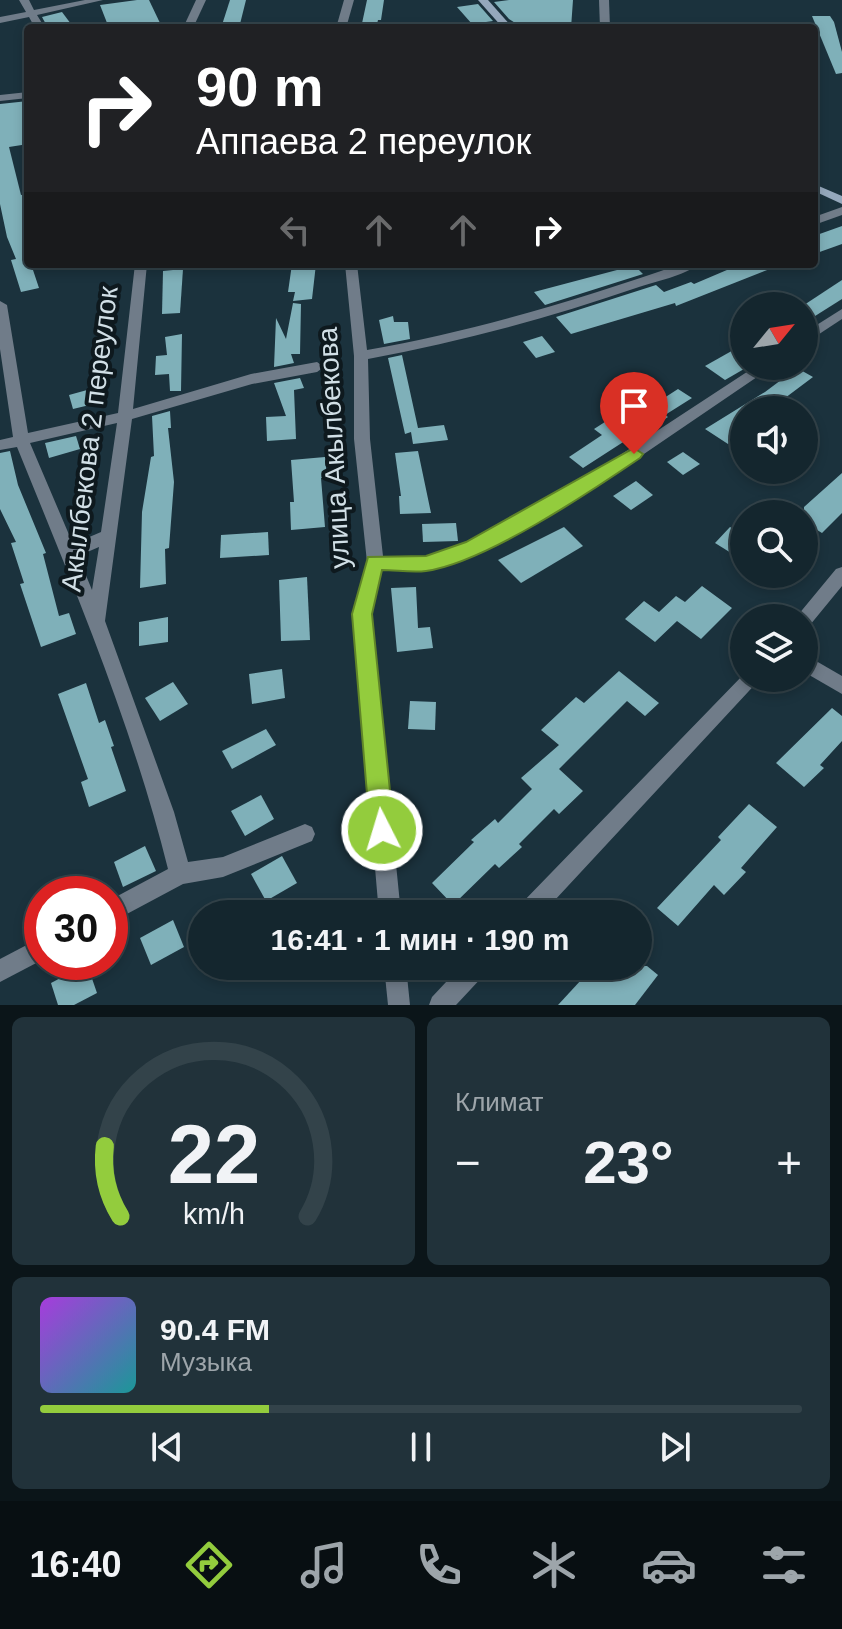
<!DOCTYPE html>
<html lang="ru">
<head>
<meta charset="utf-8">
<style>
	:root { --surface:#14262e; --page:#21323a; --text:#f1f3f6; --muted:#9da5aa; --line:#33434a; --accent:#93cc3d }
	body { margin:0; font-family:Arial,sans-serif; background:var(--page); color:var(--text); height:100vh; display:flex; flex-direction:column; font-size:30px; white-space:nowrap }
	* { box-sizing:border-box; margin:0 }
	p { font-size:26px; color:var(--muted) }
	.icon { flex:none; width:44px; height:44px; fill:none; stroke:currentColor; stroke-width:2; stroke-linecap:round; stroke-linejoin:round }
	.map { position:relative; height:1005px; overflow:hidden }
	.details { display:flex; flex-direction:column; gap:12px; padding:12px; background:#0b1519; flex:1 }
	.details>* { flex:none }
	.banner { position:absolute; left:24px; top:24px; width:794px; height:244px; border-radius:8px; box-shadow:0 4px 12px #0003,0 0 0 2px var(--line); background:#202124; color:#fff; overflow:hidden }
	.needle { width:52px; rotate:60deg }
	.tools { position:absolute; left:730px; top:292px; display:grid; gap:16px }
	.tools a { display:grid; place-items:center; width:88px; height:88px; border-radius:50%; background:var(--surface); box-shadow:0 4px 12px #0003,0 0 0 2px var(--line); font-size:40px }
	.speed { position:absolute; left:24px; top:876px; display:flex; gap:16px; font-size:40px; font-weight:700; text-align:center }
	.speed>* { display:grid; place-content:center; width:104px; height:104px; border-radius:50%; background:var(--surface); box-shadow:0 4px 12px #0003,0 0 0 2px var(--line); line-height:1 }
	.speed .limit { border:12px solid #d22; background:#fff; color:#111 }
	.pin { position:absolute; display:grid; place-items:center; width:68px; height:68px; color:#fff; margin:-82px -34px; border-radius:50% 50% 50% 0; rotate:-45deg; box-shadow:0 0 8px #0007 }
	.pin .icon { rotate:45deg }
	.me { position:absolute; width:88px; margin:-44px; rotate:355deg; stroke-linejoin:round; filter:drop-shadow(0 0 6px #0008) }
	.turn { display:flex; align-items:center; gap:28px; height:168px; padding:0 40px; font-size:36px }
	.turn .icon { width:104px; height:104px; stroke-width:2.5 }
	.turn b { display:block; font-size:56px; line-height:68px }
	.lanes { display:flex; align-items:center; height:76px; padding:0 40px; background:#0003; justify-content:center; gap:40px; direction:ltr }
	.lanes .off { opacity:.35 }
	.big { font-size:60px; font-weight:700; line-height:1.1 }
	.details .card { flex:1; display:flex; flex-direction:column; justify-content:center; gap:12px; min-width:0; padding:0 28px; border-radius:12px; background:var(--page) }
	.details .dial { align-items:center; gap:0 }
	.dial svg { height:208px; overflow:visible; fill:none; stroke:var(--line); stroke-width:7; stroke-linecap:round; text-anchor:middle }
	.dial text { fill:var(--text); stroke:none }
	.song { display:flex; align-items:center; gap:24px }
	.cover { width:96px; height:96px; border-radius:12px; background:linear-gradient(135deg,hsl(280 70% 55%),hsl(180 70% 35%)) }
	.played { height:8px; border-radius:4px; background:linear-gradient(90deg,var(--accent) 30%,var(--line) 30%) }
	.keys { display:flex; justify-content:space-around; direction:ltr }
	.heat { display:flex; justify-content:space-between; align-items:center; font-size:44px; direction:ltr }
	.details .tiles { flex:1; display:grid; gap:12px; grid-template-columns:1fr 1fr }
	.card:last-child { grid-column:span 2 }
	.trip { position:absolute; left:188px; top:900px; width:464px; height:80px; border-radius:40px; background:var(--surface); box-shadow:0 4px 12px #0003,0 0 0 2px var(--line); font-weight:700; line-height:80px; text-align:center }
	.menu { display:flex; height:128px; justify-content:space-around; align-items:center; background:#080f12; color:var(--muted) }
	.menu .icon { width:56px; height:56px }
	.menu .active { color:var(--accent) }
	.menu b { font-size:36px; color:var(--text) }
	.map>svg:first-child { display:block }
</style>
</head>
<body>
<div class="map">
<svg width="842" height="1005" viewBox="0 0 842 1005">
	<rect width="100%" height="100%" fill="#1b323d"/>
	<g fill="#7fb0b9">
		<polygon points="137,0 149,0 160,23 109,28 100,5"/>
		<polygon points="230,0 246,0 239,28 221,28"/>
		<polygon points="367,0 384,0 381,20 378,20 376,28 361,28"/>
		<polygon points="509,0 573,0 571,28 553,28 554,22 523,28 509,19 494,2"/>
		<polygon points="478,4 493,21 472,24 457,7"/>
		<polygon points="62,12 74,28 48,28 42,17"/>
		<polygon points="812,16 830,16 834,22 842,52 842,73 836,74"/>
		<polygon points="28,101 28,144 9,147 21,195 28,194 28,264 31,264 39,288 21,292 11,260 16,259 7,237 0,204 0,104"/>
		<polygon points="842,226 842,244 814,254 814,236"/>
		<polygon points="292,264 316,264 312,299 293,301 295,292 288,292"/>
		<polygon points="611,264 633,264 643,274 545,305 534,292 617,270"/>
		<polygon points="741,264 780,265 676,306 675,303 571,334 556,317 656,285 664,292 691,282 694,284"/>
		<polygon points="183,269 180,313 162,314 163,271"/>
		<polygon points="842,280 842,299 804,323 804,305"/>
		<polygon points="293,303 301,304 300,354 291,354 294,363 274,367 276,318 286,339"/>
		<polygon points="393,316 394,322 408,322 410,339 384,344 379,320"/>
		<polygon points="182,334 181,391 170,391 169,374 155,375 156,356 167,355 165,337"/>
		<polygon points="542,336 555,352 536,358 523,342"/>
		<polygon points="744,344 744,369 725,380 705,366"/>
		<polygon points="402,355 418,428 444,425 448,440 413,444 411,432 405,434 388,358"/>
		<polygon points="797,368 813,377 769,410 744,410 744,433 728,444 705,429 765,392"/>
		<polygon points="300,378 304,388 294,390 296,439 267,441 266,417 286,416 274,383"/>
		<polygon points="98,387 102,402 73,409 69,395"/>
		<polygon points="678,389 692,398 665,415 668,417 651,428 648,426 583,468 569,457 602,435 594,429 608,420 619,427"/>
		<polygon points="170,411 171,428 168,428 174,482 169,548 165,549 166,584 140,588 142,512 151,457 154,456 152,416"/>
		<polygon points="76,436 80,449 49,458 45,443"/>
		<polygon points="10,451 18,485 46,553 43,554 59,616 69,613 76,634 41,647 20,584 24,583 11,543 16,542 0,509 0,453"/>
		<polygon points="418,451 431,513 400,514 399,496 401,496 395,453"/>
		<polygon points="683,452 700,464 683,475 667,462"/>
		<polygon points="325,457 327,478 321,478 325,527 291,530 290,502 294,502 291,460"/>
		<polygon points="842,473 842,513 822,533 804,522 804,507"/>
		<polygon points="636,481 653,495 631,510 613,496"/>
		<polygon points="456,523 458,541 423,542 422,524"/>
		<polygon points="564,527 583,546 521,583 498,560"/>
		<polygon points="730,527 744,535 744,561 715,543"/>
		<polygon points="268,532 269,555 220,558 221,535"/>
		<polygon points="307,577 310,640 281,641 279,580"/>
		<polygon points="702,586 732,608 701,639 677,621 655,642 625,619 644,601 659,612 676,596 685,602"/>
		<polygon points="416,587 418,628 430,627 433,648 397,652 391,588"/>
		<polygon points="168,617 168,642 139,646 139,622"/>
		<polygon points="282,669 285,698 252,704 249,674"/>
		<polygon points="619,671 659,703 645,716 627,701 559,769 583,791 559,814 554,809 519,844 522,847 499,868 495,864 453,905 432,883 474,842 471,840 495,819 498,823 532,789 521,778 559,745 541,730 576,697 584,703"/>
		<polygon points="173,682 188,704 160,721 145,698"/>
		<polygon points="86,683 99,723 105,720 114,746 111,747 126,791 89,807 81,782 88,779 58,694"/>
		<polygon points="410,701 436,702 435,730 408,729"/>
		<polygon points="832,708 842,716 842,741 820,765 824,768 804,787 776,763"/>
		<polygon points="266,729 276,745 232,769 222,751"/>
		<polygon points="261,795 274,819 245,836 231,811"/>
		<polygon points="749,804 777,827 741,868 746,872 724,895 714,885 678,926 657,908 721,840 718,837"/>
		<polygon points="145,846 156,871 123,887 114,862"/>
		<polygon points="282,856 297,883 266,901 251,874"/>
		<polygon points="173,920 184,947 151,965 140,938"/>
		<polygon points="87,964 97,993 74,1005 58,1005 51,983"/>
		<polygon points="594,966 647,966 658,975 635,1005 558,1005"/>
	</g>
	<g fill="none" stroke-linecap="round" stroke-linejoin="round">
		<polyline stroke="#707c89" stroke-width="5" points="164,28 189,25"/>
		<g fill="#707c89" fill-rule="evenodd">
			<polygon points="19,0 29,0 34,10 85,0 103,0 37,15 45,28 35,28 29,17 0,23 0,17 26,12"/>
			<polygon points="196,0 206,0 193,28 183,28"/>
			<polygon points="344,0 354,0 346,28 336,28"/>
			<polygon points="599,0 609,0 610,28 600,28"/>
			<polygon points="28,92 28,98 0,101 0,95"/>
			<polygon points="842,207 842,215 814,225 814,217"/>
			<path d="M135,264H147L133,409L251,374L317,362L324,367L317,372L252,384L132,419L105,621L174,812L188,862L223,857L305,824L312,827L315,834L312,841L223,877L183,884L110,923V900L168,869C132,724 73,585 17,447L0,450V440L13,437L0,349V301L7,305L28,433L118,413ZM117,423L101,532L73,544L30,443ZM99,547L92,590L78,556Z"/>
			<path d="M345,264H357L367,350C475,331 578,300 681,264H699C684,276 656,281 636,288C549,318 459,342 368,359L370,439L383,556H426L467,543L579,482L756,366H773L591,490L479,553L426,570L382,569L371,614L401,914H379L353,614L367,562L354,439V356Z"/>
			<polygon points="842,309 842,319 804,344 804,333"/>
			<polygon points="842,567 842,586 810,625 804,627 804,618 796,618 798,615 836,569"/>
			<polygon points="804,654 842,676 842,694 804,672"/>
			<polygon points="744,674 744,678 761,678 542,914 516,914 519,906"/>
			<polygon points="42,937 42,960 0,982 0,959"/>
			<polygon points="384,966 406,966 410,1005 388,1005"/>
			<polygon points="461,966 488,966 485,974 456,1005 429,1005 432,997"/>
		</g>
		<g fill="#95a8bc" fill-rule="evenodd">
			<polygon points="478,0 488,0 513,28 503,28"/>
			<polygon points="814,184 842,196 842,204 814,191"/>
		</g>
	</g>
	<path fill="#93cc3d" stroke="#608528" stroke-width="2" d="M634,448L643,454L640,458C590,492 484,563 426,571C412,573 396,570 382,570L372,614L394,830L390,837L382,841L374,837L370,830L352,614L368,557L426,556L466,542Z"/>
	<g text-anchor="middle" stroke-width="8" stroke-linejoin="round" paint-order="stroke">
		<g font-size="28" fill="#d1dfe6" stroke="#0e191e">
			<text transform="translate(89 439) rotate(-83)" y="10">Акылбекова 2 переулок</text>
			<text transform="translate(333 448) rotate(-93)" y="10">улица Акылбекова</text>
		</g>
	</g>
</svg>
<div class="tools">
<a><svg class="needle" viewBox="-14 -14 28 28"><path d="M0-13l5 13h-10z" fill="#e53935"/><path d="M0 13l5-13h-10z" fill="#9da5aa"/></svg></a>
<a><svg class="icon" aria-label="sound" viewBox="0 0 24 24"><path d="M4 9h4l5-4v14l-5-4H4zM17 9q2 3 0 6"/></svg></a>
<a><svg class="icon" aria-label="search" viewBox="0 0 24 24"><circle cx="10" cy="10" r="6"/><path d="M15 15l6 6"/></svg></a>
<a><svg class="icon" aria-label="layers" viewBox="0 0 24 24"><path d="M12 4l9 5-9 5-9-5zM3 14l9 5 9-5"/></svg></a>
</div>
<div class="speed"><div class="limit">30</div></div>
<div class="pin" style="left:634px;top:454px;background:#d93025"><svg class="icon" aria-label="arrive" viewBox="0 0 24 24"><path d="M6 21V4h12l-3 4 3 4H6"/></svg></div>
<svg class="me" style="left:382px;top:830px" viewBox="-20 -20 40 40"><circle r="17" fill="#93cc3d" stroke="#fff" stroke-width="3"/><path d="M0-11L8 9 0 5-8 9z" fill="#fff"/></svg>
<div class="trip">16:41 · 1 мин · 190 m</div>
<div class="banner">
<div class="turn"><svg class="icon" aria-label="right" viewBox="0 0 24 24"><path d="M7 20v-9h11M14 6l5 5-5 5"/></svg><div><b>90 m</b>Аппаева 2 переулок</div></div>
<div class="lanes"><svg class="icon off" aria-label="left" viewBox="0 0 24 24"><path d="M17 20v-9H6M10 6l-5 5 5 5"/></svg><svg class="icon off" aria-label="ahead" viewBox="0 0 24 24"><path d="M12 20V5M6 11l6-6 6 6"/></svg><svg class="icon off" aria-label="ahead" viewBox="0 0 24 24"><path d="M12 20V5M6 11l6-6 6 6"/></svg><svg class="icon" aria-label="right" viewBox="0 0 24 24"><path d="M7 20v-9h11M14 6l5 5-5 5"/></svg></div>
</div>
</div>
<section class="details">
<div class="tiles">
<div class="card dial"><svg viewBox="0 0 100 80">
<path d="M14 69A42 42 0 1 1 86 69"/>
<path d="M14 69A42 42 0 0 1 8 42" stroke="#93cc3d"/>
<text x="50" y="56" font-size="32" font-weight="700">22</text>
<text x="50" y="72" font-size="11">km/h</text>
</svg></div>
<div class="card"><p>Климат</p>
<div class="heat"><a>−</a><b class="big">23°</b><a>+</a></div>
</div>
<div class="card">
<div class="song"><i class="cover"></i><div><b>90.4 FM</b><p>Музыка</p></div></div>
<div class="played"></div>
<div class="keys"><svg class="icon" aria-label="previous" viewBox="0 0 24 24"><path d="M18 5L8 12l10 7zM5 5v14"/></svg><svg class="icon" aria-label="pause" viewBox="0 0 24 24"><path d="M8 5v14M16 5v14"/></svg><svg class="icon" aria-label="next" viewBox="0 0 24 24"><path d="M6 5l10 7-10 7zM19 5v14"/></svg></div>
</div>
</div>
</section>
<nav class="menu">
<b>16:40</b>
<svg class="icon active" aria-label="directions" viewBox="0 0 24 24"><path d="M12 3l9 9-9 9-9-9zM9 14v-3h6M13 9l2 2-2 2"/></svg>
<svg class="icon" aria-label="music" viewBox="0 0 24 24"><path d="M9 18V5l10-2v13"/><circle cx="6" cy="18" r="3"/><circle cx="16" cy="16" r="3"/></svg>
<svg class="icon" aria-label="phone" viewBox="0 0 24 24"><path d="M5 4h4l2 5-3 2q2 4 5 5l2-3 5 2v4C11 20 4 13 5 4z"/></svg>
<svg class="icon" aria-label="climate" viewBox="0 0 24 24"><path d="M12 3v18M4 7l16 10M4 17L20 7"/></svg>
<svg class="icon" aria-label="car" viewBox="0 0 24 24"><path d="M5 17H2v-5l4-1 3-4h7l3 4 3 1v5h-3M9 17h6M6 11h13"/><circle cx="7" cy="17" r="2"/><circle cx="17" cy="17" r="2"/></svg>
<svg class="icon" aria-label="filters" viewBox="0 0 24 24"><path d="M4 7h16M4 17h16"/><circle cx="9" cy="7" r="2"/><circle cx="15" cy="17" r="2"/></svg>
</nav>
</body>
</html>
